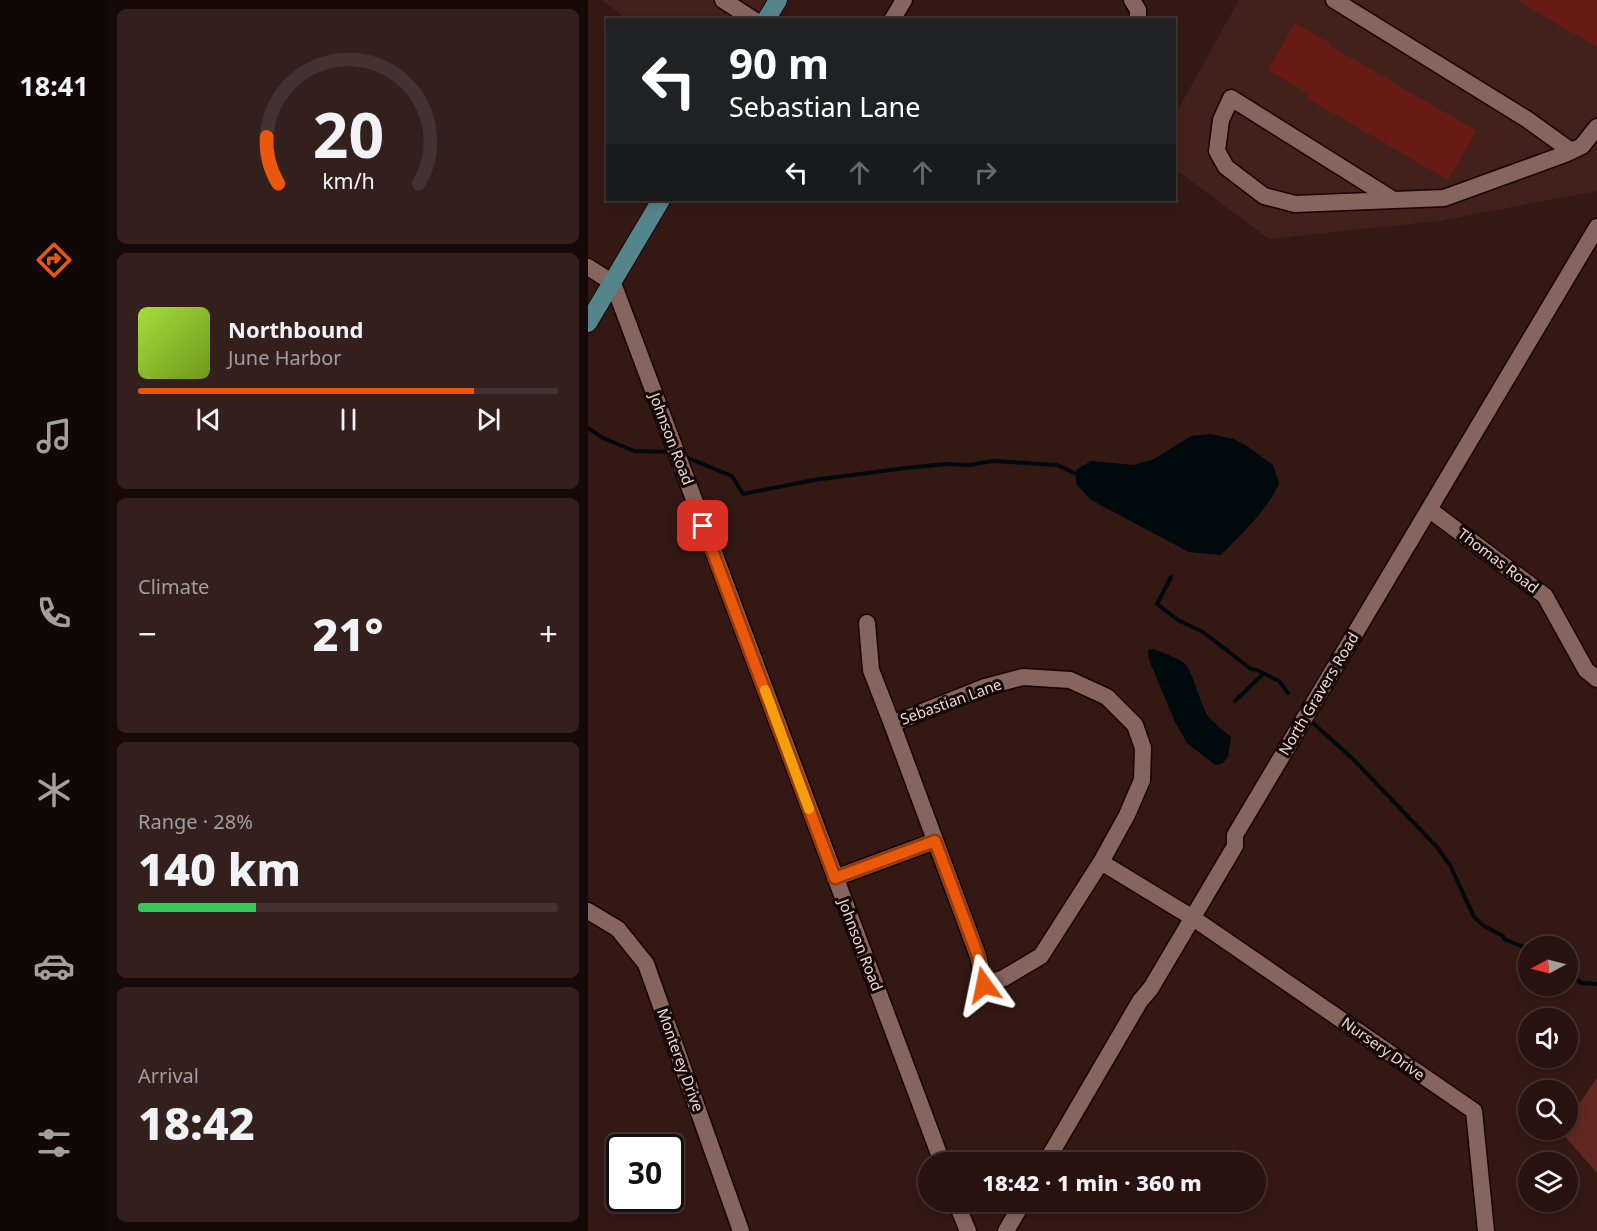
<!DOCTYPE html>
<html lang="en">
<head>
<meta charset="utf-8">
<style>
	:root { --surface:#27120f; --page:#33201d; --text:#f1f3f6; --muted:#a49e9e; --line:#43322f; --accent:#ea580c }
	body { margin:0; font-family:"Noto Sans",sans-serif; background:var(--page); color:var(--text); height:100vh; display:flex; flex-direction:column; font-size:22px; white-space:nowrap }
	* { box-sizing:border-box; margin:0 }
	p { font-size:20px; color:var(--muted) }
	.icon { flex:none; width:33px; height:33px; fill:none; stroke:currentColor; stroke-width:2; stroke-linecap:round; stroke-linejoin:round }
	.map { position:relative; flex:1; overflow:hidden }
	.sheet { display:flex; flex-direction:column; gap:9px; padding:9px; background:#150a08; width:480px }
	.sheet>* { flex:none }
	.hud { position:absolute; left:18px; top:18px; width:570px; height:183px; border-radius:0px; box-shadow:0 3px 9px #0003,0 0 0 2px var(--line); background:#202124; color:#fff; overflow:hidden }
	.needle { width:39px; rotate:263deg }
	.tools { position:absolute; left:930px; top:936px; display:grid; gap:12px }
	.tools a { display:grid; place-items:center; width:60px; height:60px; border-radius:50%; background:var(--surface); box-shadow:0 3px 9px #0003,0 0 0 2px var(--line); font-size:30px }
	.speed { position:absolute; left:18px; top:1134px; display:flex; gap:12px; font-size:30px; font-weight:700; text-align:center }
	.speed>* { display:grid; place-content:center; width:78px; height:78px; border-radius:50%; background:var(--surface); box-shadow:0 3px 9px #0003,0 0 0 2px var(--line); line-height:1 }
	.speed .limit { border:3px solid #111; border-radius:9px; background:#fff; color:#111 }
	.pin { position:absolute; display:grid; place-items:center; width:51px; height:51px; color:#fff; margin:-26px; border-radius:12px; box-shadow:0 3px 9px #0006 }
	.me { position:absolute; width:66px; margin:-33px; rotate:348deg; stroke-linejoin:round; filter:drop-shadow(0 0 4px #0008) }
	.turn { display:flex; align-items:center; gap:21px; height:126px; padding:0 24px; font-size:27px }
	.turn .icon { width:78px; height:78px; stroke-width:2.5 }
	.turn b { display:block; font-size:42px; line-height:51px }
	.lanes { display:flex; align-items:center; height:57px; padding:0 24px; background:#0003; justify-content:center; gap:30px; direction:ltr }
	.lanes .off { opacity:.35 }
	.big { font-size:45px; font-weight:800; line-height:1.1 }
	.sheet .card { flex:1; display:flex; flex-direction:column; justify-content:center; gap:9px; min-width:0; padding:0 21px; border-radius:9px; background:var(--page) }
	.sheet .dial { align-items:center; gap:0 }
	.dial svg { height:156px; overflow:visible; fill:none; stroke:var(--line); stroke-width:7; stroke-linecap:round; text-anchor:middle }
	.dial text { fill:var(--text); stroke:none }
	.song { display:flex; align-items:center; gap:18px }
	.cover { width:72px; height:72px; border-radius:9px; background:linear-gradient(135deg,hsl(80 70% 55%),hsl(80 70% 35%)) }
	.played { height:6px; border-radius:3px; background:linear-gradient(90deg,var(--accent) 80%,var(--line) 80%) }
	.keys { display:flex; justify-content:space-around; direction:ltr }
	.heat { display:flex; justify-content:space-between; align-items:center; font-size:33px; direction:ltr }
	.charge { height:9px; border-radius:4px; background:linear-gradient(90deg,#34c759 28%,var(--line) 0) }
	.trip { position:absolute; left:330px; top:1152px; width:348px; height:60px; border-radius:30px; background:var(--surface); box-shadow:0 3px 9px #0003,0 0 0 2px var(--line); font-weight:800; line-height:60px; text-align:center }
	main { display:flex; flex:1; min-height:0 }
	.menu { display:flex; flex-direction:column; width:108px; justify-content:space-around; align-items:center; background:#100706; color:var(--muted) }
	.menu .icon { width:42px; height:42px }
	.menu .current { color:var(--accent) }
	.menu b { font-size:27px; color:var(--text) }
	.map>svg:first-child { display:block }
</style>
</head>
<body>
<main>
<nav class="menu">
<b>18:41</b>
<svg class="icon current" aria-label="directions" viewBox="0 0 24 24"><path d="M12 3l9 9-9 9-9-9zM9 14v-3h6M13 9l2 2-2 2"/></svg>
<svg class="icon" aria-label="music" viewBox="0 0 24 24"><path d="M9 18V5l10-2v13"/><circle cx="6" cy="18" r="3"/><circle cx="16" cy="16" r="3"/></svg>
<svg class="icon" aria-label="phone" viewBox="0 0 24 24"><path d="M5 4h4l2 5-3 2q2 4 5 5l2-3 5 2v4C11 20 4 13 5 4z"/></svg>
<svg class="icon" aria-label="climate" viewBox="0 0 24 24"><path d="M12 3v18M4 7l16 10M4 17L20 7"/></svg>
<svg class="icon" aria-label="car" viewBox="0 0 24 24"><path d="M5 17H2v-5l4-1 3-4h7l3 4 3 1v5h-3M9 17h6M6 11h13"/><circle cx="7" cy="17" r="2"/><circle cx="17" cy="17" r="2"/></svg>
<svg class="icon" aria-label="filters" viewBox="0 0 24 24"><path d="M4 7h16M4 17h16"/><circle cx="9" cy="7" r="2"/><circle cx="15" cy="17" r="2"/></svg>
</nav>
<section class="sheet">
<div class="card dial"><svg viewBox="0 0 100 80">
<path d="M14 69A42 42 0 1 1 86 69"/>
<path d="M14 69A42 42 0 0 1 8 45" stroke="#ea580c"/>
<text x="50" y="56" font-size="32" font-weight="700">20</text>
<text x="50" y="72" font-size="11">km/h</text>
</svg></div>
<div class="card">
<div class="song"><i class="cover"></i><div><b>Northbound</b><p>June Harbor</p></div></div>
<div class="played"></div>
<div class="keys"><svg class="icon" aria-label="previous" viewBox="0 0 24 24"><path d="M18 5L8 12l10 7zM5 5v14"/></svg><svg class="icon" aria-label="pause" viewBox="0 0 24 24"><path d="M8 5v14M16 5v14"/></svg><svg class="icon" aria-label="next" viewBox="0 0 24 24"><path d="M6 5l10 7-10 7zM19 5v14"/></svg></div>
</div>
<div class="card"><p>Climate</p>
<div class="heat"><a>−</a><b class="big">21°</b><a>+</a></div>
</div>
<div class="card"><p>Range · 28%</p><b class="big">140 km</b><div class="charge"></div></div>
<div class="card"><p>Arrival</p><b class="big">18:42</b></div>
</section>
<div class="map">
<svg width="1009" height="1231" viewBox="0 0 1009 1231">
	<rect width="100%" height="100%" fill="#341814"/>
	<g fill="#42201c">
		<polygon points="14,0 190,0 178,20 39,19"/>
		<polygon points="651,0 1009,0 1009,191 850,221 681,239 587,169 587,115"/>
	</g>
	<polygon fill="#602821" points="1009,1078 1009,1173 972,1131 980,1130 980,1120"/>
	<g fill="#00090c">
		<path d="M622,434L646,439L659,446L685,465L691,483C681,509 652,535 633,555L601,552L503,500L488,484V470L503,461L546,465L566,459L603,436Z"/>
		<path d="M565,649C575,653 587,657 596,663C604,669 611,701 619,714C625,724 635,729 643,737L640,757L634,764L627,765L599,743L587,722L561,660L560,650Z"/>
	</g>
	<g fill="none" stroke-linecap="round" stroke-linejoin="round">
		<g stroke="#00090c" stroke-width="4">
			<polyline points="0,428 15,438 46,451 83,452"/>
			<polyline points="95,456 144,476 155,494 226,480 318,468 358,464 382,465 405,461 469,465 491,475"/>
			<polyline points="583,577 569,604 590,620 615,632 663,669 669,670 691,681 700,693"/>
			<polyline points="647,701 675,674"/>
			<polyline points="725,723 765,759 849,847 862,865 886,917 896,926 915,936 916,939 940,949"/>
			<polyline points="980,974 994,983 1009,984"/>
		</g>
	</g>
	<g fill="#681b14">
		<polygon points="930,0 1009,0 1009,47 976,28"/>
		<polygon points="707,23 742,43 741,45 889,131 860,180 719,98 721,94 680,70"/>
	</g>
	<g fill="none" stroke-linecap="round" stroke-linejoin="round">
		<defs>
			<g id="minor">
				<polyline points="135,0 166,20"/>
				<polyline points="544,0 550,10 550,20"/>
				<polyline points="746,0 940,120 983,151"/>
				<polyline points="304,20 316,0"/>
				<polyline points="804,199 643,98 633,120 629,151 638,167 676,196 707,204 856,198 977,154 994,146 1009,127"/>
				<polyline points="0,267 25,283 354,1162"/>
				<polyline points="842,510 957,596 998,670 1009,679"/>
				<polyline points="279,623 283,670 304,724"/>
				<polyline points="513,862 453,956 416,978 396,985 390,956 304,724 397,687 435,677 482,680 519,697 547,725 555,748 554,780 539,815 513,862 605,918 886,1111 898,1231"/>
				<polyline points="247,878 347,841"/>
				<polyline points="0,911 30,929 58,964 153,1231"/>
				<polyline points="458,1162 552,1001 563,988 647,846 647,835 1009,227"/>
				<polyline points="368,1202 380,1231"/>
				<polyline points="418,1231 435,1202"/>
			</g>
			<g id="major">
				<polyline points="178,20 190,0"/>
				<polyline points="0,323 73,200"/>
			</g>
		</defs>
		<use href="#minor" stroke="#1a0302" stroke-width="19"/>
		<use href="#major" stroke="#1a0302" stroke-width="20"/>
		<use href="#minor" stroke="#87655f" stroke-width="16"/>
		<use href="#major" stroke="#54858c" stroke-width="18"/>
	</g>
	<g fill="none" stroke-linecap="round" stroke-linejoin="round">
		<defs>
			<polyline id="route" points="115,526 247,878 347,841 390,956 396,985"/>
		</defs>
		<use href="#route" stroke="#983908" stroke-width="15"/>
		<use href="#route" stroke="#ea580c" stroke-width="10"/>
		<polyline stroke="#f59e0b" stroke-width="10" points="177,690 221,809"/>
	</g>
	<g text-anchor="middle" stroke-width="6" stroke-linejoin="round" paint-order="stroke">
		<g font-size="15" fill="#eedad6" stroke="#130706">
			<text transform="translate(83 439) rotate(69)" y="5">Johnson Road</text>
			<text transform="translate(910 561) rotate(37)" y="5">Thomas Road</text>
			<text transform="translate(731 694) rotate(-59)" y="5">North Gravers Road</text>
			<text transform="translate(363 702) rotate(-20)" y="5">Sebastian Lane</text>
			<text transform="translate(272 945) rotate(69)" y="5">Johnson Road</text>
			<text transform="translate(795 1049) rotate(35)" y="5">Nursery Drive</text>
			<text transform="translate(92 1060) rotate(70)" y="5">Monterey Drive</text>
		</g>
	</g>
</svg>
<div class="tools">
<a><svg class="needle" viewBox="-14 -14 28 28"><path d="M0-13l5 13h-10z" fill="#e53935"/><path d="M0 13l5-13h-10z" fill="#a49e9e"/></svg></a>
<a><svg class="icon" aria-label="sound" viewBox="0 0 24 24"><path d="M4 9h4l5-4v14l-5-4H4zM17 9q2 3 0 6"/></svg></a>
<a><svg class="icon" aria-label="search" viewBox="0 0 24 24"><circle cx="10" cy="10" r="6"/><path d="M15 15l6 6"/></svg></a>
<a><svg class="icon" aria-label="layers" viewBox="0 0 24 24"><path d="M12 4l9 5-9 5-9-5zM3 14l9 5 9-5"/></svg></a>
</div>
<div class="speed"><div class="limit">30</div></div>
<div class="pin" style="left:115px;top:526px;background:#d93025"><svg class="icon" aria-label="arrive" viewBox="0 0 24 24"><path d="M6 21V4h12l-3 4 3 4H6"/></svg></div>
<svg class="me" style="left:396px;top:985px" viewBox="-20 -20 40 40"><path d="M0-17L14 15 0 8-14 15z" fill="#ea580c" stroke="#fff" stroke-width="4"/></svg>
<div class="trip">18:42 · 1 min · 360 m</div>
<div class="hud">
<div class="turn"><svg class="icon" aria-label="left" viewBox="0 0 24 24"><path d="M17 20v-9H6M10 6l-5 5 5 5"/></svg><div><b>90 m</b>Sebastian Lane</div></div>
<div class="lanes"><svg class="icon" aria-label="left" viewBox="0 0 24 24"><path d="M17 20v-9H6M10 6l-5 5 5 5"/></svg><svg class="icon off" aria-label="ahead" viewBox="0 0 24 24"><path d="M12 20V5M6 11l6-6 6 6"/></svg><svg class="icon off" aria-label="ahead" viewBox="0 0 24 24"><path d="M12 20V5M6 11l6-6 6 6"/></svg><svg class="icon off" aria-label="right" viewBox="0 0 24 24"><path d="M7 20v-9h11M14 6l5 5-5 5"/></svg></div>
</div>
</div>
</main>
</body>
</html>
